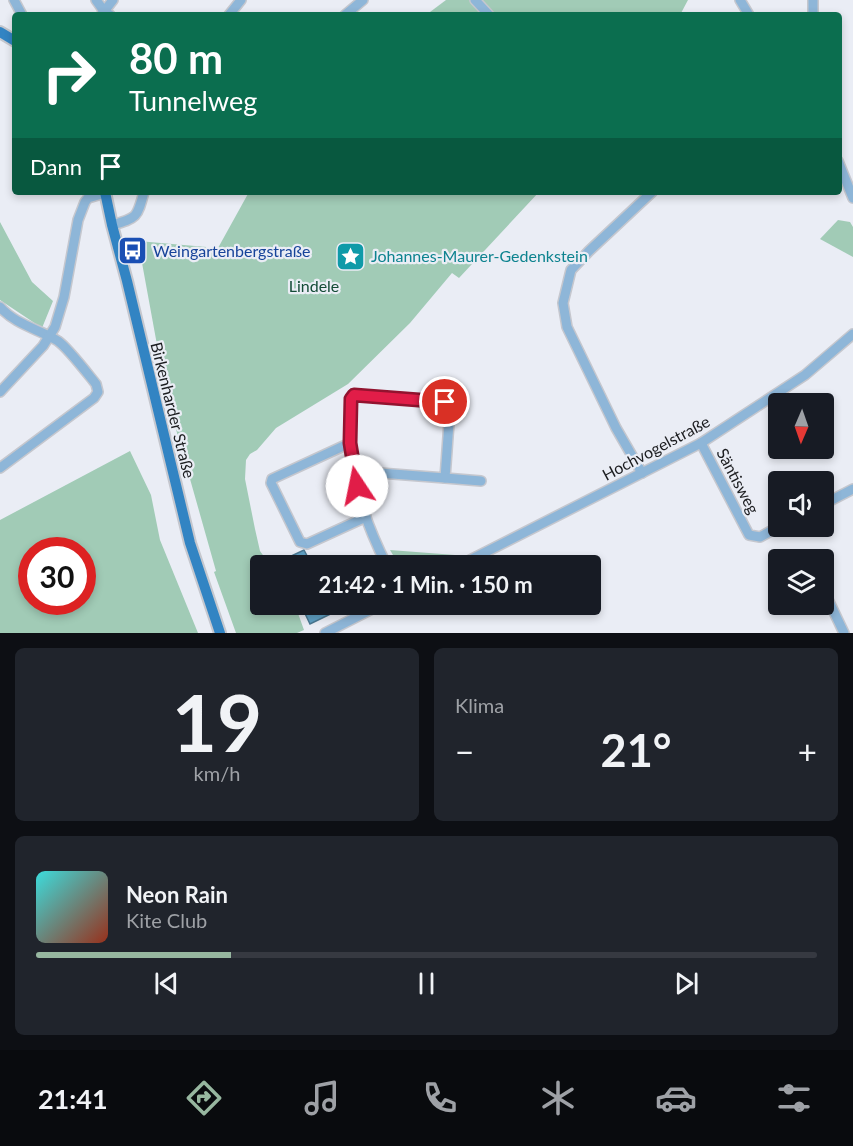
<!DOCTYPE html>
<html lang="de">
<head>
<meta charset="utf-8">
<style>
	:root { --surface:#171b24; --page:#20242c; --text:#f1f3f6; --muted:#9ea1a6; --line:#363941; --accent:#97b7a0 }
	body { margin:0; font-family:Lato,sans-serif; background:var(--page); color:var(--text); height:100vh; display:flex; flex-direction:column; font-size:22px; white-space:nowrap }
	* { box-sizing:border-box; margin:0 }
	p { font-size:20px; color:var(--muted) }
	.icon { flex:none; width:33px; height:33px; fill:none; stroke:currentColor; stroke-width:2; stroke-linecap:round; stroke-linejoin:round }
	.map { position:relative; height:633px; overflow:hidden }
	.side { display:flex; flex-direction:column; gap:15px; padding:15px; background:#0d0f14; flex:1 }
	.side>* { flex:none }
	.top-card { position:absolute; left:12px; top:12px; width:830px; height:183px; border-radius:6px; box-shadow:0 3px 9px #0003; background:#0b6e4f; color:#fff; overflow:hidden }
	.needle { width:39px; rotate:182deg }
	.controls { position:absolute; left:768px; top:393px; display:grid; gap:12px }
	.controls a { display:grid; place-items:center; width:66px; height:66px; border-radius:6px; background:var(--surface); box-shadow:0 3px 9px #0003; font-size:30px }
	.speed { position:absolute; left:18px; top:537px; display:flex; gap:12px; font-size:30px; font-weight:700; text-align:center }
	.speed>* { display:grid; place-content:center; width:78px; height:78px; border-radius:50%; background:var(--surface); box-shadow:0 3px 9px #0003; line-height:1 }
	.speed .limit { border:9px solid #d22; background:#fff; color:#111 }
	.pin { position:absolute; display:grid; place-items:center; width:51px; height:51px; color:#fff; margin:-26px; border:3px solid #fff; border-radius:50%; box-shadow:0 2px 6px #0007 }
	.me { position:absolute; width:66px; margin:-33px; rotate:349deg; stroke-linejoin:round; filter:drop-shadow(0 0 4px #0008) }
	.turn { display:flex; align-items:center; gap:21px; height:126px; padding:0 18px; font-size:27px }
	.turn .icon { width:78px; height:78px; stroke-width:2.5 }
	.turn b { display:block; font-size:42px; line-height:51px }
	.then { display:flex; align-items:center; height:57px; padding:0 18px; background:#0003; gap:12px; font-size:22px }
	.big { font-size:45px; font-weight:700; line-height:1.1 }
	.side .tile { flex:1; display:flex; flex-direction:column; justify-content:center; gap:9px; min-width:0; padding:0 21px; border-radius:9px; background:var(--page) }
	.side .dial { align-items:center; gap:0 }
	.dial b { font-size:78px; line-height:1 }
	.song { display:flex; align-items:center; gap:18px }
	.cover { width:72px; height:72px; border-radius:9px; background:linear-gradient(135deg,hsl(180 70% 55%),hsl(10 70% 35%)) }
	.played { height:6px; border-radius:3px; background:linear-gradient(90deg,var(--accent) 25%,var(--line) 25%) }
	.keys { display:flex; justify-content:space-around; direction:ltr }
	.heat { display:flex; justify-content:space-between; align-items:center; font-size:33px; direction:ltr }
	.side .tiles { flex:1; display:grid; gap:15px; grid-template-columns:1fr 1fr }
	.tile:last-child { grid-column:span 2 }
	.trip { position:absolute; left:250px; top:555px; width:351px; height:60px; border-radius:6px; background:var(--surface); box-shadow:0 3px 9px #0003; font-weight:700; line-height:60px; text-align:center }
	.tabs { display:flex; height:96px; justify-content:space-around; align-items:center; background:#090b0e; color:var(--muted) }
	.tabs .icon { width:42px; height:42px }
	.tabs .active { color:var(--accent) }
	.tabs b { font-size:27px; color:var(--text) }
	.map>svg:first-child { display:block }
</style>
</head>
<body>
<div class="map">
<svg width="853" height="633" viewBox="0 0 853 633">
	<rect width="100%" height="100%" fill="#eaedf5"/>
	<g fill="#a1cbb6" fill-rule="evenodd">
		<polygon points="446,0 688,0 680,15 426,15"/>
		<polygon points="249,192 539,192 459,278 452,273 410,323 348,384 276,428 257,450 250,454 246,460 245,479 255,529 260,551 270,565 261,566 261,604 295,605 304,630 297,633 236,633 214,572 216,571 166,394 138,241 218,248"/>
		<polygon points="838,220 850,222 853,227 853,257 820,239"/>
		<polygon points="0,222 32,282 53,301 42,328 0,300"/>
		<path d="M130,451L151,495L160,540L198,633H0V520ZM32,550H82V602H32Z"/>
		<polygon points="390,550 455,555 433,565 399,565"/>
	</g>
	<g fill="#5fa0c4" stroke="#4b7892" stroke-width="1.5">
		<polygon points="304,550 312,565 275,566 274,564"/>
		<polygon points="349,605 310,624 301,605 301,604"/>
	</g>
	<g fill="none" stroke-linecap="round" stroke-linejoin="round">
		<defs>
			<g id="minor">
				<polyline points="14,0 22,15"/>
				<polyline points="96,0 104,11 110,15"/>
				<polyline points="475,0 489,15"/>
				<polyline points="740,0 749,15"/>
				<polyline points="813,0 813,15"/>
				<polyline points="102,14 113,0"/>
				<polyline points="229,15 241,0"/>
				<polyline points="345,15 363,0"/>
				<polyline points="838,161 853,198"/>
				<path d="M112,225C137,218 137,218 144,192"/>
				<path d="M0,307C16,325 39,329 58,341C68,348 87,373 96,384L98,392L94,398L0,468"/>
				<polyline points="0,392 43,346 55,327 64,297 78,220 85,202 88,198 105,193"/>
				<polyline points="350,443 272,479 271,483 300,542 307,544 366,517"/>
				<polyline points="701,443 749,535 760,537 780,526"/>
				<path d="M354,471L445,478L450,409L445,402L354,395L351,399C351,413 350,427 350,441C351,484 368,528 387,566"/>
				<polyline points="642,473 616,428 567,327 563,303 571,270 589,251 652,192"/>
				<polyline points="445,478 481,481"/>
				<polyline points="824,504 853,489"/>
				<polyline points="458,566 701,443 805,375 853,334"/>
				<polyline points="824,591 844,633"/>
				<polyline points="325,633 382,604"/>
			</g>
			<g id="major">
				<polyline points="0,32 15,41"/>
				<polyline points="105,192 112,225 127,281 190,543 220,633"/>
			</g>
		</defs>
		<use href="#minor" stroke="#c5c7ce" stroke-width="12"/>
		<use href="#major" stroke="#c5c7ce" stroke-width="14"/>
		<use href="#minor" stroke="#8eb6d8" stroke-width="9"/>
		<use href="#major" stroke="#3284c3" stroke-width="10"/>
	</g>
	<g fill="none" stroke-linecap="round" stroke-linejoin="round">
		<defs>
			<polyline id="route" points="357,486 350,443 351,399 354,395 445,402"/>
		</defs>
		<use href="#route" stroke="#92132f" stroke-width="15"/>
		<use href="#route" stroke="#e11d48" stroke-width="10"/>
	</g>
	<defs>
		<symbol id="bus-square" viewBox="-11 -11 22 22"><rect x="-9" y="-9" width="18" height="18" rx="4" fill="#1a4fb4" stroke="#eaedf5"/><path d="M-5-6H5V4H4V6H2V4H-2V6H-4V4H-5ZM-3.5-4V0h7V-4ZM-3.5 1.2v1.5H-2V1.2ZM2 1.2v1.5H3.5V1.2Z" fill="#fff"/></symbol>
		<symbol id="sight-square" viewBox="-11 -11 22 22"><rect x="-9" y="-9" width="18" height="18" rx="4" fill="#0f9aa8" stroke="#eaedf5"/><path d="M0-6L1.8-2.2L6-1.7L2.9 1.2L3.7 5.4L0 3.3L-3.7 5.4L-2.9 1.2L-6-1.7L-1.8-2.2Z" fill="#fff"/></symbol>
	</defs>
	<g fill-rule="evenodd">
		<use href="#bus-square" x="116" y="234" width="33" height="33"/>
		<use href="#sight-square" x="334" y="240" width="33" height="33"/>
	</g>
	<g text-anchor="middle" stroke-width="4.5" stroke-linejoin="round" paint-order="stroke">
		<g font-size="16" fill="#164399" stroke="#eaedf5" text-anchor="start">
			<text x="153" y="257">Weingartenbergstraße</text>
		</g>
		<g font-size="16" fill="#0d838f" stroke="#eaedf5" text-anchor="start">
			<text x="371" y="262">Johannes-Maurer-Gedenkstein</text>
		</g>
		<g font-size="16" fill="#134b36" stroke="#eaedf5">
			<text x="314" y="292">Lindele</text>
		</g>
		<g font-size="16" fill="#1b1c1f" stroke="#eaedf5">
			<text transform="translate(173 410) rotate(76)" y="6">Birkenharder Straße</text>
			<text transform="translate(656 448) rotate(-28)" y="6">Hochvogelstraße</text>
			<text transform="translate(738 481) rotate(62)" y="6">Säntisweg</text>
		</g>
	</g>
</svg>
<div class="controls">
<a><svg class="needle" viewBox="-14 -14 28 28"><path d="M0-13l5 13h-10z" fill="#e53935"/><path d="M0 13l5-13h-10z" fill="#9ea1a6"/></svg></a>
<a><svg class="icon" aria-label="sound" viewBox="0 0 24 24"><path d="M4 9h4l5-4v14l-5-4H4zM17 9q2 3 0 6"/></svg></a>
<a><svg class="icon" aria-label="layers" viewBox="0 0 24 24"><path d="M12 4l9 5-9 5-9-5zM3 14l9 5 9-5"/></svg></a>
</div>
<div class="speed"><div class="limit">30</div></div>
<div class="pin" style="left:445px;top:402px;background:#d93025"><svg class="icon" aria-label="arrive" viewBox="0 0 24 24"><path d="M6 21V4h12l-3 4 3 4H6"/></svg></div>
<svg class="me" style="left:357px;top:486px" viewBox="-20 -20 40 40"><circle r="19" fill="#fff"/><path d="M0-13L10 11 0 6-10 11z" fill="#e11d48"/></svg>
<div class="trip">21:42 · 1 Min. · 150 m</div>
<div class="top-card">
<div class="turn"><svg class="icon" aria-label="right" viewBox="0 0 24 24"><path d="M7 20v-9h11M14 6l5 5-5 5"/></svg><div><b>80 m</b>Tunnelweg</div></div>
<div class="then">Dann<svg class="icon" aria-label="arrive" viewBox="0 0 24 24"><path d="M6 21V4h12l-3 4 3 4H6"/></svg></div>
</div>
</div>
<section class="side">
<div class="tiles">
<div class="tile dial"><b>19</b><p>km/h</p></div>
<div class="tile"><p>Klima</p>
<div class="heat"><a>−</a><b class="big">21°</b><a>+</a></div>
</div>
<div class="tile">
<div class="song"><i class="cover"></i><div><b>Neon Rain</b><p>Kite Club</p></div></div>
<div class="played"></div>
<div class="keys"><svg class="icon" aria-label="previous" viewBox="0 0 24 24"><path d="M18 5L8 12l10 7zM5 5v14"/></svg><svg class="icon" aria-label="pause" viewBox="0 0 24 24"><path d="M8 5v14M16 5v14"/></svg><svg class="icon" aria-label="next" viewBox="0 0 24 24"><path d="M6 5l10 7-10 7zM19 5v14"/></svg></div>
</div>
</div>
</section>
<nav class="tabs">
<b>21:41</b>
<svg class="icon active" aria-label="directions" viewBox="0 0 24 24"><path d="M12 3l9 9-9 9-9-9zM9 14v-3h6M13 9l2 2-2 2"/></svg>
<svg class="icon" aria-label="music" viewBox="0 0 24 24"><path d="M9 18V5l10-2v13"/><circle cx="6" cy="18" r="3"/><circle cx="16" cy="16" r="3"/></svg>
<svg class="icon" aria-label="phone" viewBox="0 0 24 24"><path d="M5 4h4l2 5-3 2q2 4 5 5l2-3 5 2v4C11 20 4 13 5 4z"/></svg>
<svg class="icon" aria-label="climate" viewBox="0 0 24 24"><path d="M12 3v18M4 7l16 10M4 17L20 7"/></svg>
<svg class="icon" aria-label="car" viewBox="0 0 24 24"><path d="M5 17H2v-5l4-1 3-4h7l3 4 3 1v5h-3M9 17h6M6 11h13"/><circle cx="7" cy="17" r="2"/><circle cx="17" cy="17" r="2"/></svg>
<svg class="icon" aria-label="filters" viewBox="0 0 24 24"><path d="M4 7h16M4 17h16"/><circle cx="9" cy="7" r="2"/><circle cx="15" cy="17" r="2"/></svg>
</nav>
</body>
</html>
